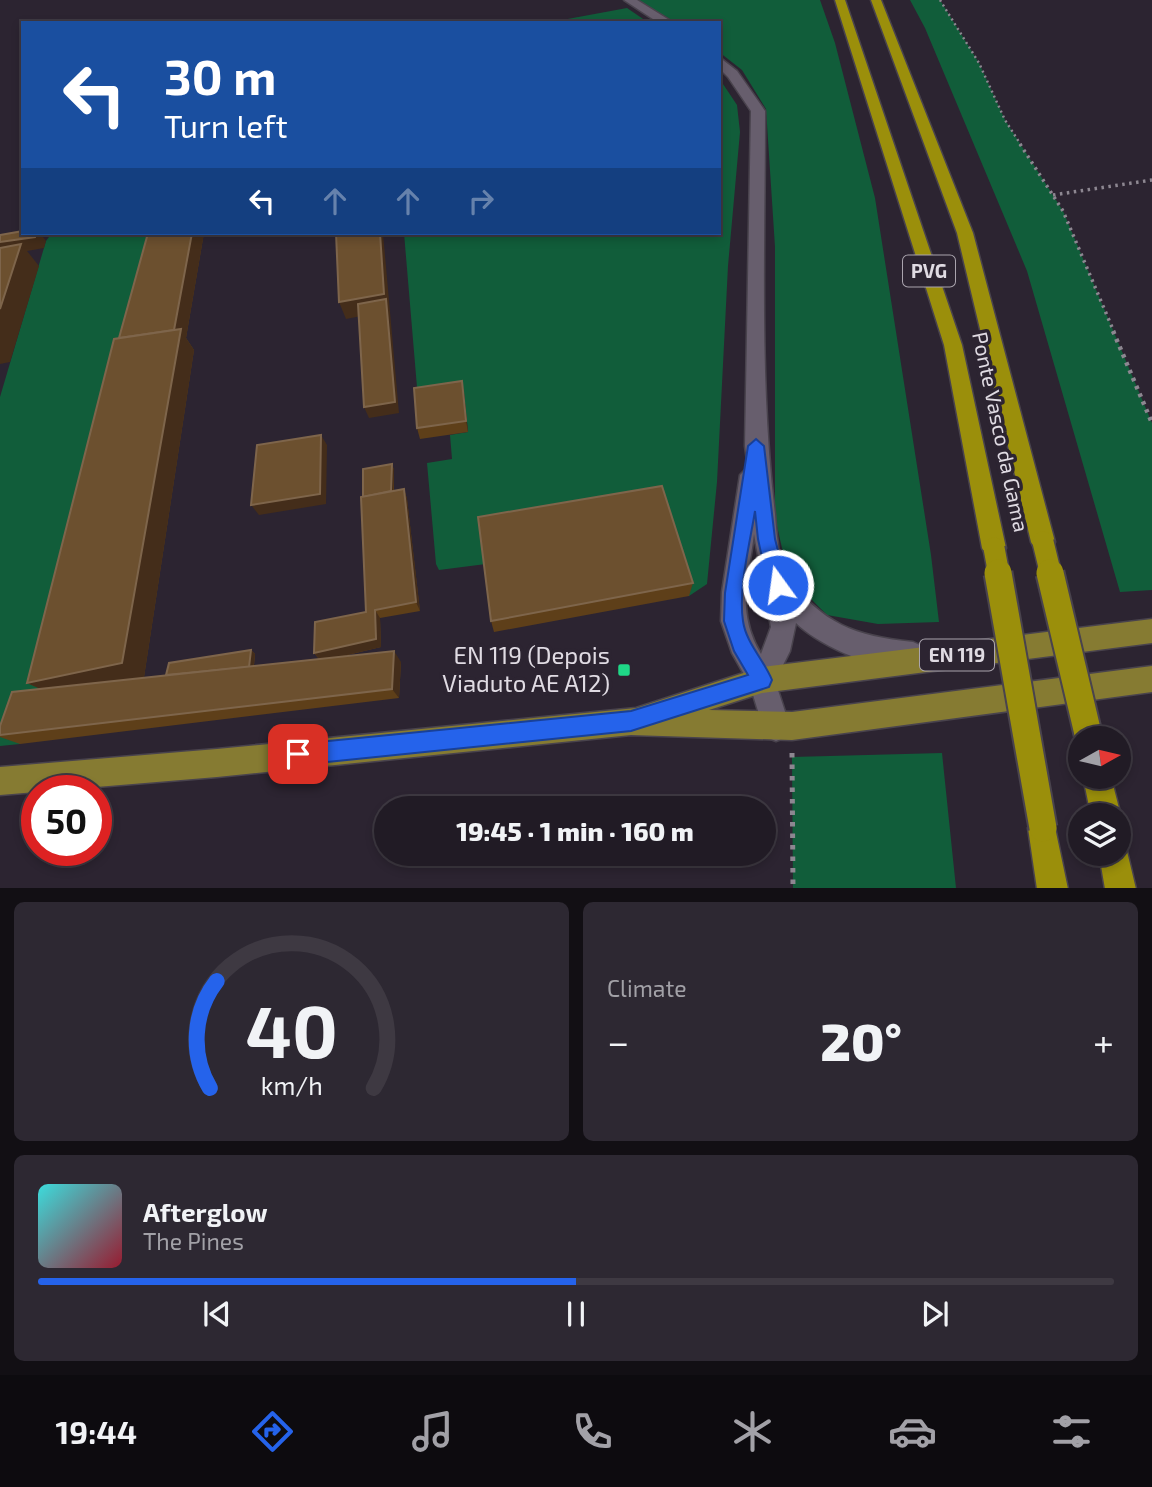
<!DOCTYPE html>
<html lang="en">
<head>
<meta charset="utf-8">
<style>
	:root { --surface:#211b25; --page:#2d2832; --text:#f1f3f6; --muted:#a2a1a7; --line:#3e3942; --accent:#2563eb }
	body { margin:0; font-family:"Exo 2",sans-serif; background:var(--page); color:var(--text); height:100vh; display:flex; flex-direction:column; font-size:26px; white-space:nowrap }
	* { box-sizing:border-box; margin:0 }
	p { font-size:23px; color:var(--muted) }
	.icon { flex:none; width:38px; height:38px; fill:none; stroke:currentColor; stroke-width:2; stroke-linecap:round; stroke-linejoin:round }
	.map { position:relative; height:888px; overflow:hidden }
	.sheet { display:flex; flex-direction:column; gap:14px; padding:14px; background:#120f14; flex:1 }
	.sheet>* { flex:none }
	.hud { position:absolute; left:21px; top:21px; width:700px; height:214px; border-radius:0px; box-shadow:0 4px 10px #0003,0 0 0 2px var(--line); background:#1a4fa0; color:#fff; overflow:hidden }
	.needle { width:46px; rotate:82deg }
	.tools { position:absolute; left:1068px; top:726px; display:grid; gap:14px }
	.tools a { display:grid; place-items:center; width:63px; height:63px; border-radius:50%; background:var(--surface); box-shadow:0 4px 10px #0003,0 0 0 2px var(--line); font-size:35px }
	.speed { position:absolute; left:21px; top:775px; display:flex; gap:14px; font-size:35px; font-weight:700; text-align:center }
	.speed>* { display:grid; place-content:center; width:91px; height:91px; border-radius:50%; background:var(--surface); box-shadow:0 4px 10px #0003,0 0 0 2px var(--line); line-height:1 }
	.speed .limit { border:10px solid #d22; background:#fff; color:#111 }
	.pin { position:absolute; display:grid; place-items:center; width:60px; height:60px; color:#fff; margin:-30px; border-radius:14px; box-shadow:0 4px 10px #0006 }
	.me { position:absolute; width:77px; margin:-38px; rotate:346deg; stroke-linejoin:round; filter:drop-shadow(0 0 5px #0008) }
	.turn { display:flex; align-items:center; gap:24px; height:147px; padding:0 28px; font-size:32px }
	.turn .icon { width:91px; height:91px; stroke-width:2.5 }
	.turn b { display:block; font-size:49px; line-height:60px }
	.lanes { display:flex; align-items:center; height:66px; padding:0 28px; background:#0003; justify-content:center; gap:35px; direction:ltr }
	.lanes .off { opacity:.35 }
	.big { font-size:52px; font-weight:800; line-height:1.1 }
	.sheet .widget { flex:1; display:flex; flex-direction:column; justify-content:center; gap:10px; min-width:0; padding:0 24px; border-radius:10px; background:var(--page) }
	.sheet .dial { align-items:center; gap:0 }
	.dial svg { height:182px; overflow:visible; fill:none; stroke:var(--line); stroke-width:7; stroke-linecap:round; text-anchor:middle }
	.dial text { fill:var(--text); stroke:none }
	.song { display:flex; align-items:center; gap:21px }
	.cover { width:84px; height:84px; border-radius:10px; background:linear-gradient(135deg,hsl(180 70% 55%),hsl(350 70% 35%)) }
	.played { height:7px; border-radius:4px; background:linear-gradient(90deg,var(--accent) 50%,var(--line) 50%) }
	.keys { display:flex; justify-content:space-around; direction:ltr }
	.heat { display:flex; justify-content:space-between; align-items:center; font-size:38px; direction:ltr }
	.sheet .tiles { flex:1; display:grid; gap:14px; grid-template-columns:1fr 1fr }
	.widget:last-child { grid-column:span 2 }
	.trip { position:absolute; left:374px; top:796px; width:402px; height:70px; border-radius:35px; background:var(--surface); box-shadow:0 4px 10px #0003,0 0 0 2px var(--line); font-weight:800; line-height:70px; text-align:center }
	.menu { display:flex; height:112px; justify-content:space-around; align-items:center; background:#0d0b0f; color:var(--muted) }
	.menu .icon { width:49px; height:49px }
	.menu .on { color:var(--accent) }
	.menu b { font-size:32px; color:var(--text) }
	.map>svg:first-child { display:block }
</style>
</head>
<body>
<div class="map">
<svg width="1152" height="889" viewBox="0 0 1152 889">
	<rect width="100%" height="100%" fill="#2c2431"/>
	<g fill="#115d3a">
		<polygon points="637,0 820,0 835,43 875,198 931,555 939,622 878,624 827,615 800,588 784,557 775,517 775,247 766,109 742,70 719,52 719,23 677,23"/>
		<polygon points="910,0 940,0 979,63 1005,120 1063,211 1152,423 1152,590 1120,592 1027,271 925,28"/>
		<polygon points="627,8 649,23 546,23"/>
		<polygon points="719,78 737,105 740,132 728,266 717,482 707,584 689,596 660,501 486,564 439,570 436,564 427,463 452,459 450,435 468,432 464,393 418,399 404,233 719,233"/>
		<polygon points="52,233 163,233 54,695 34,702 20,744 0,746 0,397 46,241"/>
		<polygon points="942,753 956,888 793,888 792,757"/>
	</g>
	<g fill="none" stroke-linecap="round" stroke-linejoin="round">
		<defs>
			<g id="secondary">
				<polygon points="624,0 637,0 674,23 659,23"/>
				<path d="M719,57L737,71L765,111C765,245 759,381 775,514C776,529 779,565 787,576C822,624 855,636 913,642L922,646L926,655L922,664C889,678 820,647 796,623L790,651L775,681L790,727L786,737L776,741L766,737L750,685L732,653L721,621L722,592L740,475L748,467L745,446L751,111L728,77L719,68ZM754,534L771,627L761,654C736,612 748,581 754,534Z"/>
			</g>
			<polygon id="primary" points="1152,619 1152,643 762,693 709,710 792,712 1152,666 1152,692 792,740 631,735 217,777 0,795 0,767 217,749 636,708 762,667"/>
			<g id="motorway">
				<polygon points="835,0 845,0 962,345 1006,548 1002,555 994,558 986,555 982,548 944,345"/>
				<polygon points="871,0 881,0 973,233 1055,542 1051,549 1043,552 1035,549 1031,542 957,233"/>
				<polygon points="1083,777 1111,777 1121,816 1118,822 1118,816 1091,816"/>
				<polygon points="1043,813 1053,818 1068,889 1037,889 1028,828 1033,818"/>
				<polygon points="1118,841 1125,843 1136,889 1105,889 1099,854 1118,854"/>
			</g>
		</defs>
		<use href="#secondary" stroke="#49434d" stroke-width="3"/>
		<use href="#primary" stroke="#49434d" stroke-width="3"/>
		<use href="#motorway" stroke="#49434d" stroke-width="3"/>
		<polyline stroke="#8d8791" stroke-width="2.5" stroke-dasharray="2 3.5" stroke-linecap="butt" points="940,0 979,63 1005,120 1021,145"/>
		<g stroke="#8d8791" stroke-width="3.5" stroke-dasharray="2.5 4.5" stroke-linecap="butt">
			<polyline points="1020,144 1063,211 1114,332"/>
			<polyline points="1053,195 1152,180"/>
		</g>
		<polyline stroke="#8d8791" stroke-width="4.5" stroke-dasharray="3.5 5" stroke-linecap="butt" points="1113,331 1152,423"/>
		<polyline stroke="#8d8791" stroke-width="5" stroke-dasharray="4.5 7" stroke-linecap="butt" points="792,753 793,889"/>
		<use href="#secondary" fill="#675e6d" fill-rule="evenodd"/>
		<use href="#primary" fill="#867b32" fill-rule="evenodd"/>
		<use href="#motorway" fill="#9b8f0b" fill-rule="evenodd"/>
		<defs>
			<g id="motorway-bridge-far1">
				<polyline points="1043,542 1051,575"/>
				<polyline points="994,548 999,575"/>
			</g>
			<g id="motorway-bridge">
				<polyline points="998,573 1043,828"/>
				<polyline points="1050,573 1089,738"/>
			</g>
		</defs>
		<use href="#motorway-bridge-far1" stroke="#49434d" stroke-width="24" stroke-linecap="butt"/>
		<use href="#motorway-bridge" stroke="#49434d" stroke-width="31" stroke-linecap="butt"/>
		<use href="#motorway-bridge-far1" stroke="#9b8f0b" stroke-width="21"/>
		<use href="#motorway-bridge" stroke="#9b8f0b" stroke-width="27"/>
	</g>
	<g fill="#5e3f19">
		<polygon points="148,233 204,233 186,338 194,350 144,677 133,679 166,675 251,650 255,654 254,666 319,659 314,653 366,612 363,497 392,464 394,470 394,491 404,489 407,499 420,611 380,618 381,647 335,658 401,662 399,698 20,744 0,737 0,726 41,689 27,683"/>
		<polygon points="462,381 468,432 420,439 417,428"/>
		<polygon points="693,583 689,596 494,632 491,621"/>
	</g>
	<g fill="#442d1a">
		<polygon points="36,233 40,233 46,241 44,248 27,251 39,266 10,362 0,364 0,242"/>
		<polygon points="192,233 204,233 186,338 194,350 144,677 54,695 27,683"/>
		<polygon points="380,233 383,233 399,413 369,418 364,407 387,311 346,319 339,302"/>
		<polygon points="462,381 464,393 468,432 466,421"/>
		<polygon points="321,435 327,445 326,504 259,515 251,505"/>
		<polygon points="392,464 394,470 393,502 391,497"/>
		<polygon points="404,489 407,499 420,611 416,602"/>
		<polygon points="375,610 380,618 381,647 321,661 314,653"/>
		<polygon points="251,650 255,654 252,678 248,674"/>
		<polygon points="394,651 401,662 399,698 392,689"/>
	</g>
	<g fill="#6c502f" stroke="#7e654b" stroke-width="2">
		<polygon points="23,231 23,233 36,233 35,237 0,242 0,235"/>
		<polygon points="148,233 192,233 174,330 119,338"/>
		<polygon points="336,233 380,233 384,294 339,302"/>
		<polygon points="21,244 0,309 0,248"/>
		<polygon points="386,299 395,402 364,407 358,304"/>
		<polygon points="181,329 122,663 27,683 114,339"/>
		<polygon points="462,381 466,421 417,428 414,388"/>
		<polygon points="321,435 320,494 251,505 257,445"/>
		<polygon points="392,464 391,491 363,497 363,469"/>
		<polygon points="662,486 693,583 491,621 478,517"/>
		<polygon points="404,489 416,602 375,610 376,639 314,653 315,622 366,612 361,497"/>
		<polygon points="251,650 249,667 166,675 169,663"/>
		<polygon points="394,651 392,689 0,735 0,726 12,692"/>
	</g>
	<path fill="#2563eb" stroke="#184099" stroke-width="2" d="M756,439L764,446L775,539L787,585L784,591L778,594L771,591L768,585L758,539L755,511C750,543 738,589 743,621C746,643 764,660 772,680L769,687L631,731L298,765L290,762L287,754L290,747L298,744L631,711L748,675L734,651L724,621L725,593L748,446Z"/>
	<rect fill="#1fd887" stroke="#2c2431" stroke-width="2.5" x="617" y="663" width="14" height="14" rx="3.5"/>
	<g text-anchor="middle" stroke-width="7" stroke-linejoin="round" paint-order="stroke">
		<g fill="#2c2431" stroke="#aaa4ae" stroke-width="2">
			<rect x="903" y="255.5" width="52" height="31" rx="5"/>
			<rect x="920" y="639.5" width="74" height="31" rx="5"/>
		</g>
		<g font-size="19" font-weight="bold" fill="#e0dbe3">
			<text x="929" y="278">PVG</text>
			<text x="957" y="662">EN 119</text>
		</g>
		<g font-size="21" fill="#e0dbe3" stroke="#2c2431">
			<text transform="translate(1000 432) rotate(78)" y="7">Ponte Vasco da Gama</text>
		</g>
		<g font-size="24" fill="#e0dbe3" stroke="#2c2431" text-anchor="end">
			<text x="610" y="664">EN 119 (Depois<tspan x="610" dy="28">Viaduto AE A12)</tspan></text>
		</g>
	</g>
</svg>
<div class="tools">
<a><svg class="needle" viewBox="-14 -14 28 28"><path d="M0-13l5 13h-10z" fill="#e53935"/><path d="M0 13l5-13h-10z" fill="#a2a1a7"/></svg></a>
<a><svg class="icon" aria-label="layers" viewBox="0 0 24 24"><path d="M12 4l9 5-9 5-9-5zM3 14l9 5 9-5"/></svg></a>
</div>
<div class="speed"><div class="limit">50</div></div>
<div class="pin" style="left:298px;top:754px;background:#d93025"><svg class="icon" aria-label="arrive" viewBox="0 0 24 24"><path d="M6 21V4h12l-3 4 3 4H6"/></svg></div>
<svg class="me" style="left:778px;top:585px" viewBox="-20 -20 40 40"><circle r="17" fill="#2563eb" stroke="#fff" stroke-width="3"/><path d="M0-11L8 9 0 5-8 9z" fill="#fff"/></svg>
<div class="trip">19:45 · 1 min · 160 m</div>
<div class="hud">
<div class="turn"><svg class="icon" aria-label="left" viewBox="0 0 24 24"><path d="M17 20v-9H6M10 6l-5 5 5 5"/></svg><div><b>30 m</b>Turn left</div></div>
<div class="lanes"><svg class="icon" aria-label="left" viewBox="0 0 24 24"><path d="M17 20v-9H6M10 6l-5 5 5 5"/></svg><svg class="icon off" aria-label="ahead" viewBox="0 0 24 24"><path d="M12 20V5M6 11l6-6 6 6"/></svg><svg class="icon off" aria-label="ahead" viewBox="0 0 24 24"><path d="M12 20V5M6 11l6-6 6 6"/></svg><svg class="icon off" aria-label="right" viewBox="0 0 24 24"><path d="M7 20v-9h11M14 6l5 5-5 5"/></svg></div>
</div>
</div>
<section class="sheet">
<div class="tiles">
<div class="widget dial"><svg viewBox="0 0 100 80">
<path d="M14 69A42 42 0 1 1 86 69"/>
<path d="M14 69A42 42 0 0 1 17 22" stroke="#2563eb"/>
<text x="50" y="56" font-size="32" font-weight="700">40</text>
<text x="50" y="72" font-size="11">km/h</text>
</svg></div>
<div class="widget"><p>Climate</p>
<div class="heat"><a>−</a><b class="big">20°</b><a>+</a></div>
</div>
<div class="widget">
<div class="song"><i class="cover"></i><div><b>Afterglow</b><p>The Pines</p></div></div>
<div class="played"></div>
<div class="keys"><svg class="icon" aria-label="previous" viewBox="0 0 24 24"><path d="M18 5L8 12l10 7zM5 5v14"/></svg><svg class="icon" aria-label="pause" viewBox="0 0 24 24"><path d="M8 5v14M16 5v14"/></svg><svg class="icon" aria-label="next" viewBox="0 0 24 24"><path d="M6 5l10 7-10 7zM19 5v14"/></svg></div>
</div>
</div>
</section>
<nav class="menu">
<b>19:44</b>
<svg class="icon on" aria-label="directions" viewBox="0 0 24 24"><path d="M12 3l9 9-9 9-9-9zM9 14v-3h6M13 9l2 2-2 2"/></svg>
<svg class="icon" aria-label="music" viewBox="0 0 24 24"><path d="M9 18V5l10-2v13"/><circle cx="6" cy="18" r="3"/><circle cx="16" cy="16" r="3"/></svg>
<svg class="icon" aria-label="phone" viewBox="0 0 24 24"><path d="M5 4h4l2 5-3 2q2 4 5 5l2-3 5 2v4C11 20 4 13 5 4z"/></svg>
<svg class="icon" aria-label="climate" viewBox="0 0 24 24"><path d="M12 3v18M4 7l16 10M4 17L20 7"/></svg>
<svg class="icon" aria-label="car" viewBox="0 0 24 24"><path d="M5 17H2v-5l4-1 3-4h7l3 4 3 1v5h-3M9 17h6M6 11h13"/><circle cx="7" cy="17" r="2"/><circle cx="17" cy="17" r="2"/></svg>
<svg class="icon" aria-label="filters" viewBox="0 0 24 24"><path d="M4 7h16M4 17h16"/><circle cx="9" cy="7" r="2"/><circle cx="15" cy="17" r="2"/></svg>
</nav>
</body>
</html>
